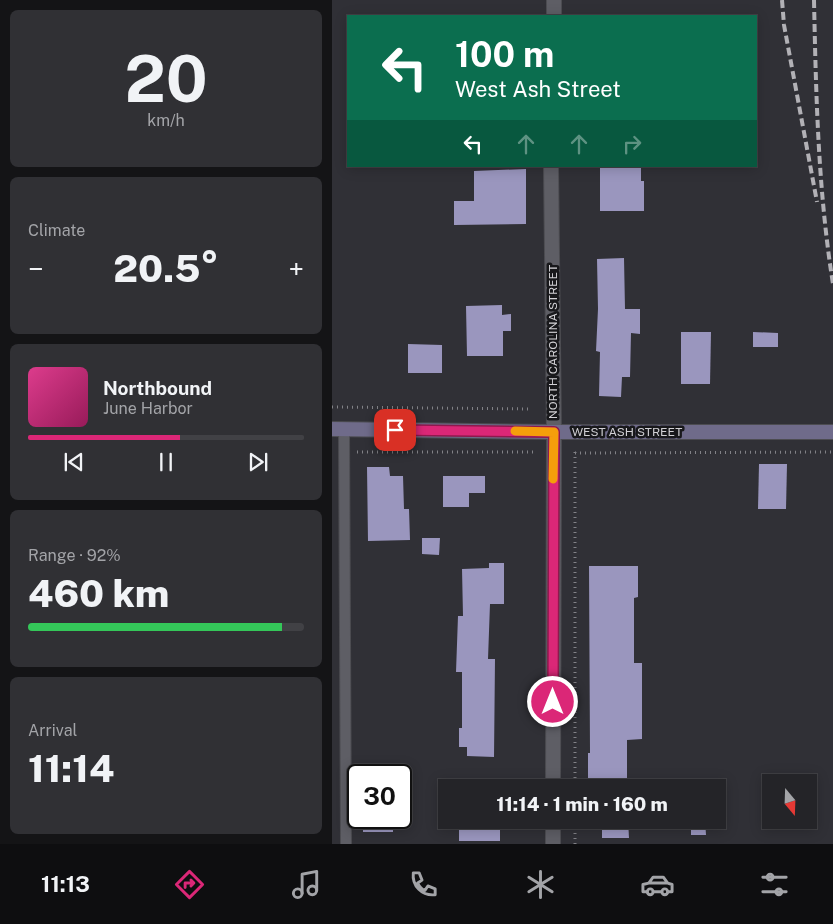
<!DOCTYPE html>
<html lang="en">
<head>
<meta charset="utf-8">
<style>
	:root { --surface:#242428; --page:#303034; --text:#f1f3f6; --muted:#a3a4a8; --line:#414145; --accent:#db2777 }
	body { margin:0; font-family:"Public Sans",sans-serif; background:var(--page); color:var(--text); height:100vh; display:flex; flex-direction:column; font-size:19px; white-space:nowrap }
	* { box-sizing:border-box; margin:0 }
	p { font-size:16px; color:var(--muted) }
	.icon { flex:none; width:28px; height:28px; fill:none; stroke:currentColor; stroke-width:2; stroke-linecap:round; stroke-linejoin:round }
	.map { position:relative; flex:1; overflow:hidden }
	.drawer { display:flex; flex-direction:column; gap:10px; padding:10px; background:#141416; width:332px }
	.drawer>* { flex:none }
	.guide { position:absolute; left:15px; top:15px; width:410px; height:152px; border-radius:0px; box-shadow:0 2px 12px #0003,0 0 0 1px var(--line); background:#0b6e4f; color:#fff; overflow:hidden }
	.needle { width:32px; rotate:161deg }
	.buttons { position:absolute; left:430px; top:774px; display:grid; gap:10px }
	.buttons a { display:grid; place-items:center; width:55px; height:55px; border-radius:0px; background:var(--surface); box-shadow:0 2px 12px #0003,0 0 0 1px var(--line); font-size:25px }
	.speed { position:absolute; left:15px; top:764px; display:flex; gap:10px; font-size:25px; font-weight:700; text-align:center }
	.speed>* { display:grid; place-content:center; width:65px; height:65px; border-radius:50%; background:var(--surface); box-shadow:0 2px 12px #0003,0 0 0 1px var(--line); line-height:1 }
	.speed .limit { border:2px solid #111; border-radius:8px; background:#fff; color:#111 }
	.pin { position:absolute; display:grid; place-items:center; width:42px; height:42px; color:#fff; margin:-21px; border-radius:10px; box-shadow:0 2px 8px #0006 }
	.me { position:absolute; width:55px; margin:-28px; rotate:0deg; stroke-linejoin:round; filter:drop-shadow(0 0 4px #0008) }
	.turn { display:flex; align-items:center; gap:18px; height:105px; padding:0 25px; font-size:22px }
	.turn .icon { width:65px; height:65px; stroke-width:2.5 }
	.turn b { display:block; font-size:35px; line-height:42px }
	.lanes { display:flex; align-items:center; height:48px; padding:0 25px; background:#0003; justify-content:center; gap:25px; direction:ltr }
	.lanes .off { opacity:.35 }
	.big { font-size:38px; font-weight:800; line-height:1.1 }
	.drawer .tile { flex:1; display:flex; flex-direction:column; justify-content:center; gap:8px; min-width:0; padding:0 18px; border-radius:8px; background:var(--page) }
	.drawer .dial { align-items:center; gap:0 }
	.dial b { font-size:65px; line-height:1 }
	.song { display:flex; align-items:center; gap:15px }
	.cover { width:60px; height:60px; border-radius:8px; background:linear-gradient(135deg,hsl(330 70% 55%),hsl(330 70% 35%)) }
	.played { height:5px; border-radius:2px; background:linear-gradient(90deg,var(--accent) 55%,var(--line) 55%) }
	.keys { display:flex; justify-content:space-around; direction:ltr }
	.heat { display:flex; justify-content:space-between; align-items:center; font-size:28px; direction:ltr }
	.charge { height:8px; border-radius:4px; background:linear-gradient(90deg,#34c759 92%,var(--line) 0) }
	.trip { position:absolute; left:106px; top:779px; width:288px; height:50px; border-radius:0px; background:var(--surface); box-shadow:0 2px 12px #0003,0 0 0 1px var(--line); font-weight:800; line-height:50px; text-align:center }
	.dock { display:flex; height:80px; justify-content:space-around; align-items:center; background:#0e0e10; color:var(--muted) }
	.dock .icon { width:35px; height:35px }
	.dock .active { color:var(--accent) }
	.dock b { font-size:22px; color:var(--text) }
	main { display:flex; flex:1; min-height:0 }
	.map>svg:first-child { display:block }
</style>
</head>
<body>
<main>
<section class="drawer">
<div class="tile dial"><b>20</b><p>km/h</p></div>
<div class="tile"><p>Climate</p>
<div class="heat"><a>−</a><b class="big">20.5°</b><a>+</a></div>
</div>
<div class="tile">
<div class="song"><i class="cover"></i><div><b>Northbound</b><p>June Harbor</p></div></div>
<div class="played"></div>
<div class="keys"><svg class="icon" aria-label="previous" viewBox="0 0 24 24"><path d="M18 5L8 12l10 7zM5 5v14"/></svg><svg class="icon" aria-label="pause" viewBox="0 0 24 24"><path d="M8 5v14M16 5v14"/></svg><svg class="icon" aria-label="next" viewBox="0 0 24 24"><path d="M6 5l10 7-10 7zM19 5v14"/></svg></div>
</div>
<div class="tile"><p>Range · 92%</p><b class="big">460 km</b><div class="charge"></div></div>
<div class="tile"><p>Arrival</p><b class="big">11:14</b></div>
</section>
<div class="map">
<svg width="501" height="844" viewBox="0 0 501 844">
	<rect width="100%" height="100%" fill="#303036"/>
	<g fill="#9a96be">
		<polygon points="268,166 309,166 309,181 312,181 312,211 268,211"/>
		<polygon points="194,169 194,224 122,225 122,201 142,201 142,171"/>
		<polygon points="292,258 293,309 308,309 308,334 299,333 298,377 290,377 289,397 267,396 268,352 264,351 266,309 265,259"/>
		<polygon points="170,305 170,315 179,314 179,331 171,331 171,356 135,356 134,306"/>
		<polygon points="349,332 379,332 378,384 349,384"/>
		<polygon points="421,332 446,333 446,347 421,347"/>
		<polygon points="76,344 110,345 110,373 76,373"/>
		<polygon points="427,464 455,464 454,509 426,509"/>
		<polygon points="35,467 57,467 58,476 71,476 72,509 77,509 78,540 36,541"/>
		<polygon points="111,476 153,476 153,493 137,493 137,507 111,507"/>
		<polygon points="90,538 108,538 107,555 90,554"/>
		<polygon points="157,563 172,563 172,604 158,604 156,659 163,659 162,757 135,756 135,747 127,747 127,728 130,728 130,672 124,672 126,616 131,616 130,569 157,568"/>
		<polygon points="257,566 306,566 306,597 302,598 302,663 310,663 310,739 295,740 295,785 256,784 256,753 258,753"/>
		<rect x="31" y="818" width="30" height="14"/>
		<rect x="127" y="820" width="41" height="21"/>
		<polygon points="270,820 296,820 297,838 270,838"/>
		<polygon points="359,820 373,820 374,835 359,835"/>
	</g>
	<g fill="none" stroke-linecap="round" stroke-linejoin="round">
		<defs>
			<polyline id="service" points="12,429 14,844"/>
			<g id="minor">
				<polyline points="221,788 222,432"/>
				<polyline points="221,820 221,844"/>
			</g>
			<g id="tertiary">
				<polyline points="222,16 222,0"/>
				<polyline points="219,166 222,432"/>
			</g>
			<polyline id="secondary" points="0,429 222,432 501,432"/>
		</defs>
		<use href="#service" stroke="#4c4c51" stroke-width="12"/>
		<use href="#minor" stroke="#4c4c51" stroke-width="16"/>
		<use href="#tertiary" stroke="#4c4c51" stroke-width="16"/>
		<use href="#secondary" stroke="#4c4c51" stroke-width="16"/>
		<g stroke="#828287" stroke-width="3" stroke-dasharray="1 4" stroke-linecap="butt">
			<polyline points="0,407 199,409"/>
			<polyline points="25,452 205,452"/>
			<polyline points="243,453 501,452"/>
			<polyline points="243,788 243,448"/>
			<polyline points="243,844 243,820"/>
		</g>
		<use href="#service" stroke="#5e5e65" stroke-width="10"/>
		<use href="#minor" stroke="#5e5e65" stroke-width="14"/>
		<use href="#tertiary" stroke="#5e5e65" stroke-width="14"/>
		<use href="#secondary" stroke="#6f6b8a" stroke-width="14"/>
		<g stroke="#b2b1b6" stroke-width="4" stroke-dasharray="8 4" stroke-linecap="butt">
			<polyline points="450,0 452,25 485,202"/>
			<path d="M482,0C484,95 486,190 501,284"/>
		</g>
	</g>
	<g fill="none" stroke-linecap="round" stroke-linejoin="round">
		<defs>
			<polyline id="route" points="63,430 222,432 221,702"/>
		</defs>
		<use href="#route" stroke="#8e194d" stroke-width="12"/>
		<use href="#route" stroke="#db2777" stroke-width="9"/>
		<polyline stroke="#f59e0b" stroke-width="9" points="183,431 222,432 221,479"/>
	</g>
	<g text-anchor="middle" stroke-width="5" stroke-linejoin="round" paint-order="stroke">
		<g font-size="12" fill="#d2d1d5" stroke="#18181b">
			<text transform="translate(221 342) rotate(-90)" y="4">NORTH CAROLINA STREET</text>
			<text x="295" y="436">WEST ASH STREET</text>
		</g>
	</g>
</svg>
<div class="buttons">
<a><svg class="needle" viewBox="-14 -14 28 28"><path d="M0-13l5 13h-10z" fill="#e53935"/><path d="M0 13l5-13h-10z" fill="#a3a4a8"/></svg></a>
</div>
<div class="speed"><div class="limit">30</div></div>
<div class="pin" style="left:63px;top:430px;background:#d93025"><svg class="icon" aria-label="arrive" viewBox="0 0 24 24"><path d="M6 21V4h12l-3 4 3 4H6"/></svg></div>
<svg class="me" style="left:221px;top:702px" viewBox="-20 -20 40 40"><circle r="17" fill="#db2777" stroke="#fff" stroke-width="3"/><path d="M0-11L8 9 0 5-8 9z" fill="#fff"/></svg>
<div class="trip">11:14 · 1 min · 160 m</div>
<div class="guide">
<div class="turn"><svg class="icon" aria-label="left" viewBox="0 0 24 24"><path d="M17 20v-9H6M10 6l-5 5 5 5"/></svg><div><b>100 m</b>West Ash Street</div></div>
<div class="lanes"><svg class="icon" aria-label="left" viewBox="0 0 24 24"><path d="M17 20v-9H6M10 6l-5 5 5 5"/></svg><svg class="icon off" aria-label="ahead" viewBox="0 0 24 24"><path d="M12 20V5M6 11l6-6 6 6"/></svg><svg class="icon off" aria-label="ahead" viewBox="0 0 24 24"><path d="M12 20V5M6 11l6-6 6 6"/></svg><svg class="icon off" aria-label="right" viewBox="0 0 24 24"><path d="M7 20v-9h11M14 6l5 5-5 5"/></svg></div>
</div>
</div>
</main>
<nav class="dock">
<b>11:13</b>
<svg class="icon active" aria-label="directions" viewBox="0 0 24 24"><path d="M12 3l9 9-9 9-9-9zM9 14v-3h6M13 9l2 2-2 2"/></svg>
<svg class="icon" aria-label="music" viewBox="0 0 24 24"><path d="M9 18V5l10-2v13"/><circle cx="6" cy="18" r="3"/><circle cx="16" cy="16" r="3"/></svg>
<svg class="icon" aria-label="phone" viewBox="0 0 24 24"><path d="M5 4h4l2 5-3 2q2 4 5 5l2-3 5 2v4C11 20 4 13 5 4z"/></svg>
<svg class="icon" aria-label="climate" viewBox="0 0 24 24"><path d="M12 3v18M4 7l16 10M4 17L20 7"/></svg>
<svg class="icon" aria-label="car" viewBox="0 0 24 24"><path d="M5 17H2v-5l4-1 3-4h7l3 4 3 1v5h-3M9 17h6M6 11h13"/><circle cx="7" cy="17" r="2"/><circle cx="17" cy="17" r="2"/></svg>
<svg class="icon" aria-label="filters" viewBox="0 0 24 24"><path d="M4 7h16M4 17h16"/><circle cx="9" cy="7" r="2"/><circle cx="15" cy="17" r="2"/></svg>
</nav>
</body>
</html>
